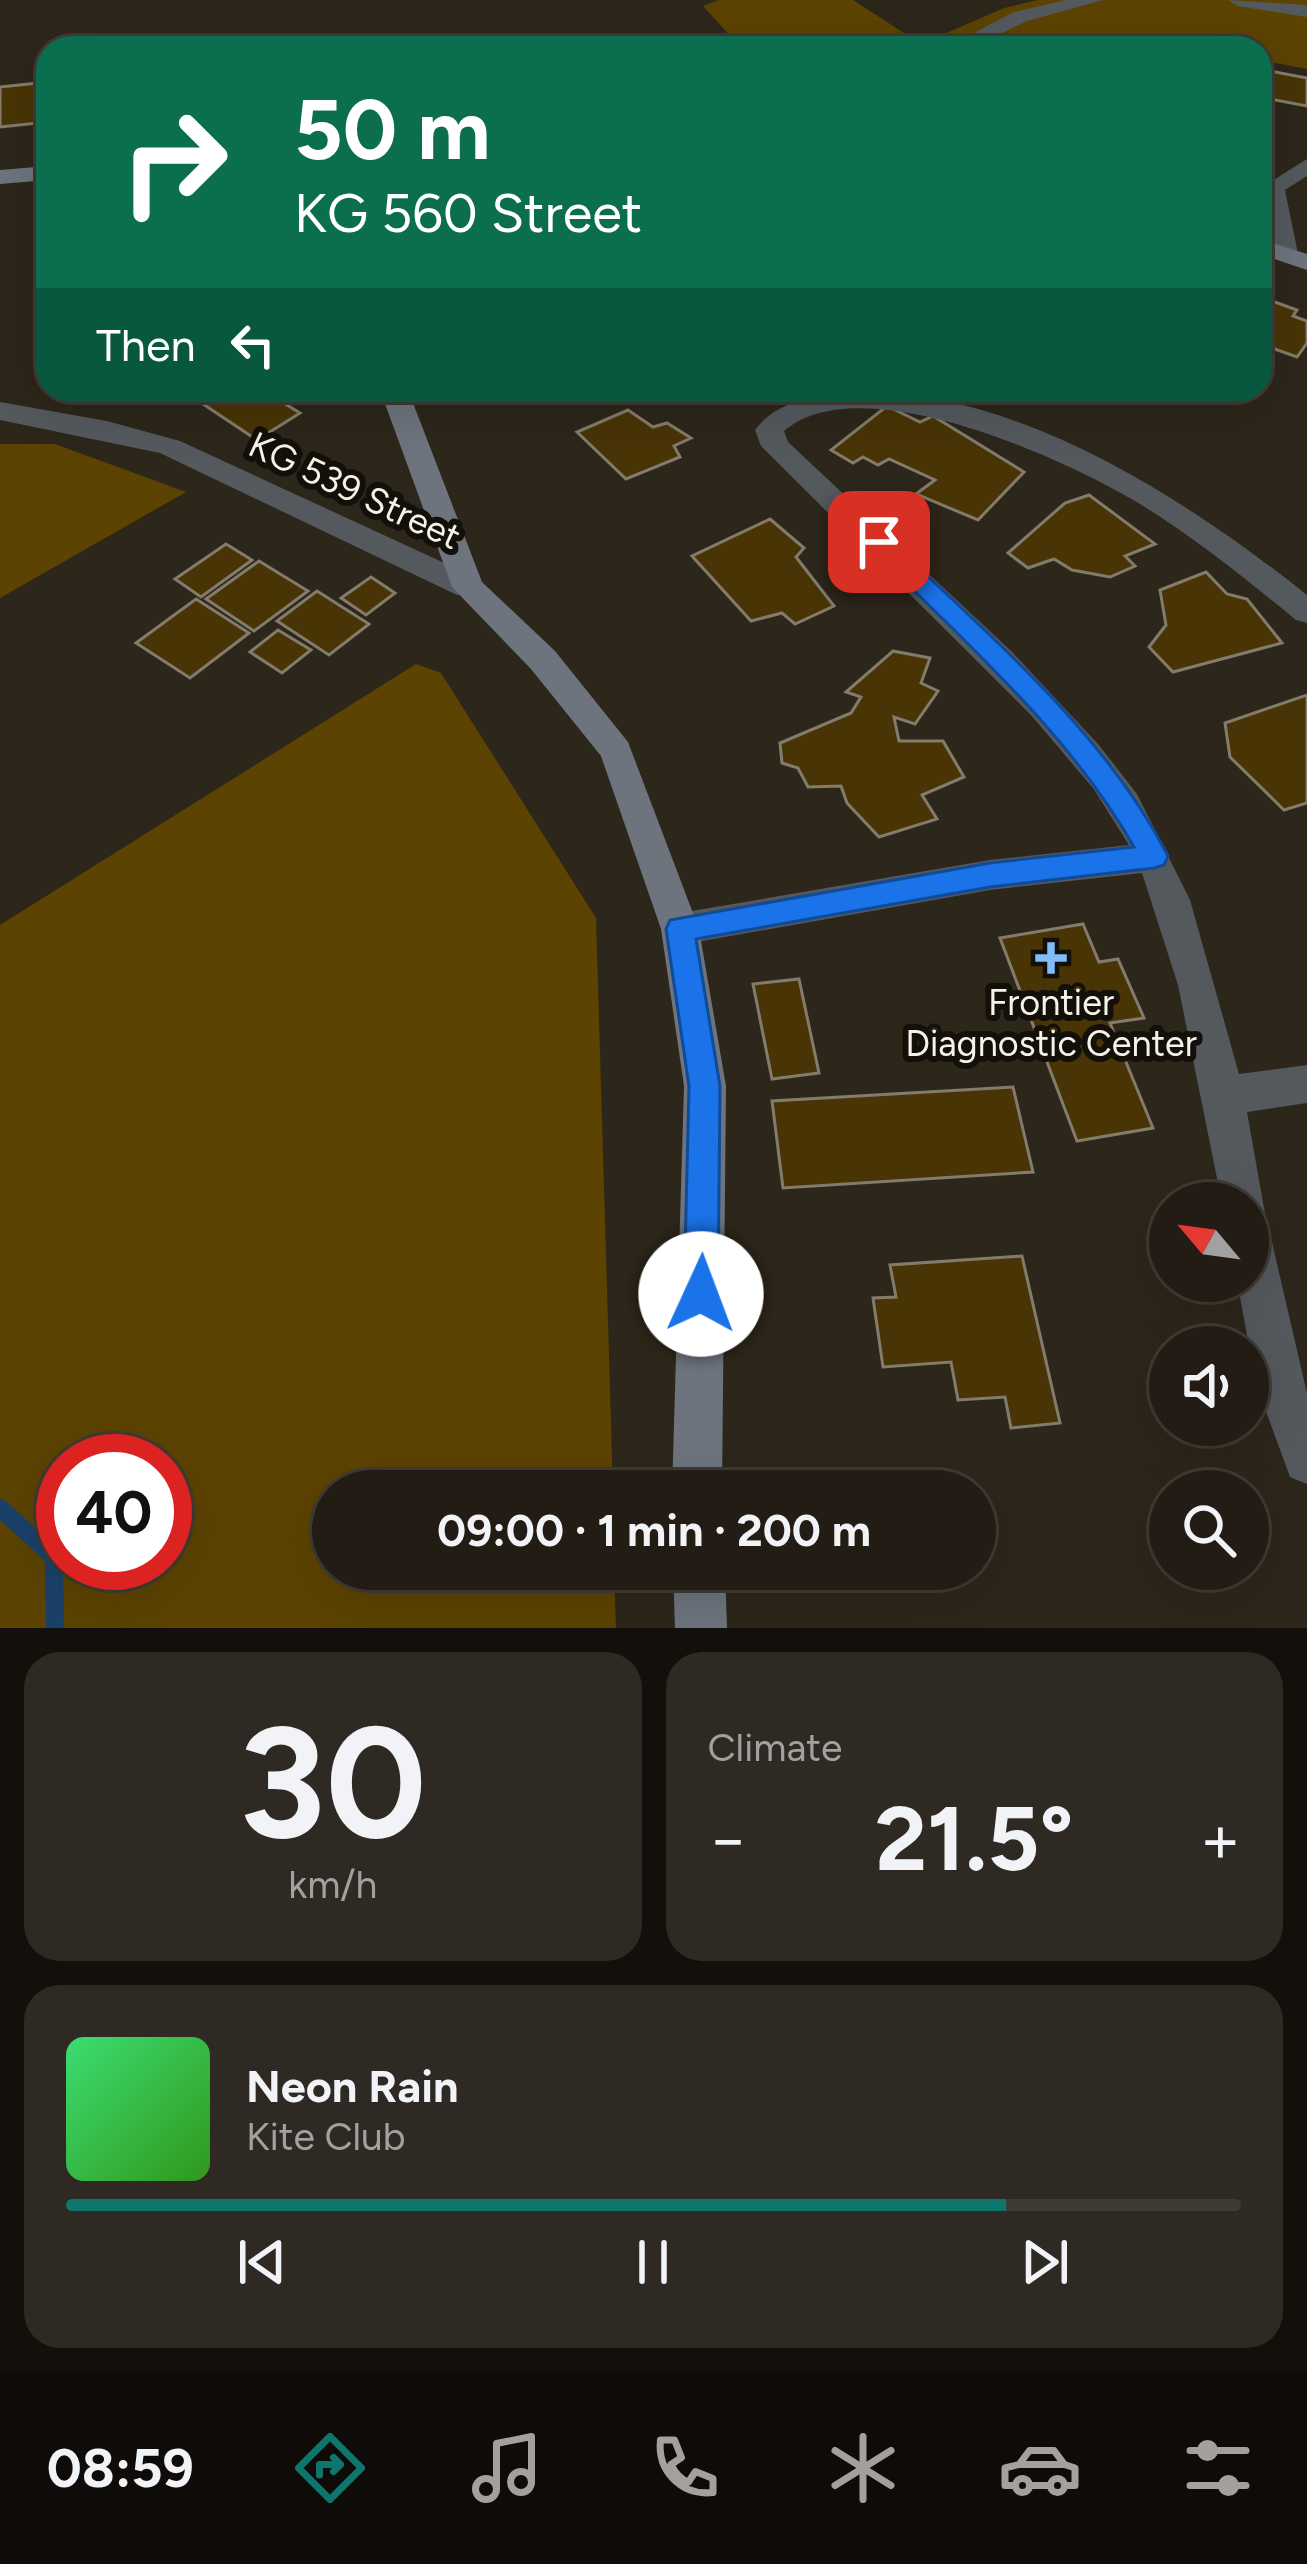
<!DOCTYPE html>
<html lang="en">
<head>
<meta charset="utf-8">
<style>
	:root { --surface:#221c14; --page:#2e2922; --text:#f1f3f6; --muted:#a2a1a0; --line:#3f3a34; --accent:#0f766e }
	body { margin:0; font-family:Figtree,sans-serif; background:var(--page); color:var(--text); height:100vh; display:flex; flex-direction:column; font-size:45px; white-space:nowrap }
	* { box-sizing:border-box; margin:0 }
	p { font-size:39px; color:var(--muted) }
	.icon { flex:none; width:66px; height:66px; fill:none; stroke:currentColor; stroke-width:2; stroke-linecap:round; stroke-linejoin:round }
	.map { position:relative; height:1628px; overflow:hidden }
	.sheet { display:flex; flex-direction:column; gap:24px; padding:24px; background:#130f0b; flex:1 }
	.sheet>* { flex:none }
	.hud { position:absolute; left:36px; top:36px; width:1236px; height:366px; border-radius:36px; box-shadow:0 12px 48px #0002,0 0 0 3px var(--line); background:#0b6e4f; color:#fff; overflow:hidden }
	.needle { width:78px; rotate:299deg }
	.controls { position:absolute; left:1149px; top:1182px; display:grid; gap:24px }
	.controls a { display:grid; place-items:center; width:120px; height:120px; border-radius:50%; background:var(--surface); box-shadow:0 12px 48px #0002,0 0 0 3px var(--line); font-size:60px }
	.speed { position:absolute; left:36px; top:1434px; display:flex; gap:24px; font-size:60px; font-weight:700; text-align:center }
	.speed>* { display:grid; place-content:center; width:156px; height:156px; border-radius:50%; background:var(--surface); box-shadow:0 12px 48px #0002,0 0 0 3px var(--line); line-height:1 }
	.speed .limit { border:18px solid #d22; background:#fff; color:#111 }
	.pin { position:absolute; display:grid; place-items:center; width:102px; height:102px; color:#fff; margin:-51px; border-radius:24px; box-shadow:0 6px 18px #0006 }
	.me { position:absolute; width:132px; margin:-66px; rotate:2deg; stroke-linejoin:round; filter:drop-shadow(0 0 9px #0008) }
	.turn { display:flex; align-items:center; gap:42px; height:252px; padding:0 60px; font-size:54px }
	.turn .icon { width:156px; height:156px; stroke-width:2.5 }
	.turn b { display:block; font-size:84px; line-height:102px }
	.then { display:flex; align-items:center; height:114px; padding:0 60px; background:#0003; gap:24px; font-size:45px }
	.big { font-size:90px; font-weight:700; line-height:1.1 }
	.sheet .card { flex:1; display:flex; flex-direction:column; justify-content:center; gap:18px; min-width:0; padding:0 42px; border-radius:36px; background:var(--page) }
	.sheet .dial { align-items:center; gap:0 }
	.dial b { font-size:156px; line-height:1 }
	.song { display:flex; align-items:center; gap:36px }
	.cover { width:144px; height:144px; border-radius:18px; background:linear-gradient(135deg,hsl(140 70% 55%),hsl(110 70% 35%)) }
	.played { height:12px; border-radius:6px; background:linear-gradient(90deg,var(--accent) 80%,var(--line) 80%) }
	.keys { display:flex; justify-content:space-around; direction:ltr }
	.heat { display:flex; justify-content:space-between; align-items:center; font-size:66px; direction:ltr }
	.sheet .tiles { flex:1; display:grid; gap:24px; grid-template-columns:1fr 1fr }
	.card:last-child { grid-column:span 2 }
	.trip { position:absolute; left:312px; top:1470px; width:684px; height:120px; border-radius:60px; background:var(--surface); box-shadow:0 12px 48px #0002,0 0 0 3px var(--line); font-weight:700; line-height:120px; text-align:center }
	.dock { display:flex; height:192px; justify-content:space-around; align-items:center; background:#0e0b08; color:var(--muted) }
	.dock .icon { width:84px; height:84px }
	.dock .on { color:var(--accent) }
	.dock b { font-size:54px; color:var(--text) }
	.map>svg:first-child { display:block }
</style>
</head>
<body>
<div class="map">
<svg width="1307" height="1628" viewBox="0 0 1307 1628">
	<rect width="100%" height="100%" fill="#2d261a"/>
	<g fill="#5c4302" fill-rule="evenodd">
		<polygon points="719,0 853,0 921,44 1004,8 1038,0 1307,0 1307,69 1260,60 1260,48 1085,48 1064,42 1057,48 741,48 703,6"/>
		<polygon points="0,444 55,444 186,492 0,598"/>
		<path d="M416,664L441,673L596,918L613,1491H333V1569H614L616,1628H0V925ZM63,1461H165V1563H63Z"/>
	</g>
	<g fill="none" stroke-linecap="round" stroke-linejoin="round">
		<polyline stroke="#1b4169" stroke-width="18" points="0,1508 54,1557 55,1628"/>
	</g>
	<g fill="#483405" stroke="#837b6c" stroke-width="3">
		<polygon points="1260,69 1307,78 1307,106 1260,97"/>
		<polygon points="48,82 48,122 0,127 0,87"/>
		<polygon points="1272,301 1297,310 1293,316 1307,321 1307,343 1297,357 1272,348 1267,354 1260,351 1260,315"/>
		<polygon points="182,390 286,390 274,397 300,413 257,440"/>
		<polygon points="887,406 920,422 933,416 1024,472 978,520 916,494 935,480 889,459 878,465 863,457 853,463 831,450"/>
		<polygon points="628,410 653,427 667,423 691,438 674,446 680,457 626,479 577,432"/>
		<polygon points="1089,495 1155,544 1125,556 1135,566 1110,577 1072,570 1054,559 1028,568 1008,553 1065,503"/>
		<polygon points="770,519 804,548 796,557 834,606 795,624 782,613 751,621 692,556"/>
		<polygon points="226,544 252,560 201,597 175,579"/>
		<polygon points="259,561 308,591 254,631 206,599"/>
		<polygon points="1206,572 1227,594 1247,599 1282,643 1173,672 1149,647 1166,625 1160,590"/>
		<polygon points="371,577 395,593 366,615 341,598"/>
		<polygon points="317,591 369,624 329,655 277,621"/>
		<polygon points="196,599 249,633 190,678 136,643"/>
		<polygon points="278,630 311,650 282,673 250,652"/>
		<polygon points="893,651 930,658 921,683 938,691 915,724 894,717 899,741 943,741 964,777 922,795 937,819 879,837 847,803 841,786 808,787 798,768 782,763 780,743 851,713 861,697 846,692"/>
		<polygon points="1307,695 1307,803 1284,810 1230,757 1225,723"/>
		<polygon points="1083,924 1099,962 1118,959 1144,1018 1110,1023 1153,1128 1077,1141 1000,938"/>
		<polygon points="799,979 819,1073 772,1079 753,984"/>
		<polygon points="1013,1087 1033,1172 783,1188 772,1101"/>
		<polygon points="1022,1256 1060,1423 1011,1428 1005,1397 958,1400 951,1362 883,1367 873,1298 896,1297 890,1265"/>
	</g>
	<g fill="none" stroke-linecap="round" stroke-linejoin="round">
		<g fill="#54595e" fill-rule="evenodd">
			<polygon points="1066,0 1103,0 1027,21 971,48 945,48 1014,12"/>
			<polygon points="1228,0 1307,5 1307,17 1238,6"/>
			<polygon points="1307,159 1307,176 1285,190 1298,254 1295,259 1277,259 1261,188"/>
			<path d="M852,392C1014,387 1185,498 1307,595V623L1296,620C1246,579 1195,538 1140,504C1066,459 860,365 784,431L788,442L1011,651L1098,744L1137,794L1190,900L1239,1074L1307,1065V1103L1247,1112L1264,1208L1307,1393V1484L1290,1477L1256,1384L1237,1281H1248V1203H1222L1178,985L1142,873L990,890L680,945L666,940L661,929L666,918L680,913L990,860L1129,845L1093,788L1031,715L761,446L755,430C778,399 816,397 852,392Z"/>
			<polygon points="0,402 107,421 180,441 479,579 484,587 479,595 457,595 160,453 0,420"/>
		</g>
		<g fill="#6d747d" fill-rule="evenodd">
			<polygon points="48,166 48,180 0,184 0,170"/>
			<polygon points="1260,239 1307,254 1307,270 1260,254"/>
			<polygon points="380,390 408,390 482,582 555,651 628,742 699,929 726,1086 722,1491 672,1491 684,1086 661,929 601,756 531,669 452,587"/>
			<polygon points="673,1569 725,1569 727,1628 675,1628"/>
		</g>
	</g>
	<path fill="#1a73e8" stroke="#114b97" stroke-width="3" d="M879,535L887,537C988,636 1103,729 1168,856L1164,865L1154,868L990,887L696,939L720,1086L718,1294L713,1306L701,1311L689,1306L684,1294L689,1086L666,929L670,920L990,863L1134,847C1068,731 964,642 871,548V537Z"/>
	<path fill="#83bcfb" stroke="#13100a" stroke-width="4.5" d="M1045 940h12v12h12v12h-12v12h-12v-12h-12v-12h12z"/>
	<g text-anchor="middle" stroke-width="12" stroke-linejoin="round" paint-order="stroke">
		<g font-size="36" fill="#f6f2e9" stroke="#13100a">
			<text transform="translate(355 490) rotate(25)" y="13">KG 539 Street</text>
		</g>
		<g font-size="36" fill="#f6f2e9" stroke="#13100a">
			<text x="1051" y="1015">Frontier<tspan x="1051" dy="41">Diagnostic Center</tspan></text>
		</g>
	</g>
</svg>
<div class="controls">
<a><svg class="needle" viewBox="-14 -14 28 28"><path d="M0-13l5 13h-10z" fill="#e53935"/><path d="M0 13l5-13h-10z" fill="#a2a1a0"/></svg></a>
<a><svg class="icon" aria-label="sound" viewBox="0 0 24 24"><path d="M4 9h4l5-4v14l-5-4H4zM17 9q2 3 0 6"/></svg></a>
<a><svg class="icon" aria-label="search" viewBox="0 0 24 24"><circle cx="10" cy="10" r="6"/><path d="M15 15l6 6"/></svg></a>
</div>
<div class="speed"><div class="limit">40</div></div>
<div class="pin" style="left:879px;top:542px;background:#d93025"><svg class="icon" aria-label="arrive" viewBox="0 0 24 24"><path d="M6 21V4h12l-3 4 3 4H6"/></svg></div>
<svg class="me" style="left:701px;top:1294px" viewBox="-20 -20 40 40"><circle r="19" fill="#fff"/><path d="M0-13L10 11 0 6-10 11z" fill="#1a73e8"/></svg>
<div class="trip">09:00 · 1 min · 200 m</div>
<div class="hud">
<div class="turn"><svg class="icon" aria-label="right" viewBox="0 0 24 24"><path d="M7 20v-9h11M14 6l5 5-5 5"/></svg><div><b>50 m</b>KG 560 Street</div></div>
<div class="then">Then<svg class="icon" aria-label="left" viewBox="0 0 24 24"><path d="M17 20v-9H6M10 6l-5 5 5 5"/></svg></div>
</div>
</div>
<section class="sheet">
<div class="tiles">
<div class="card dial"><b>30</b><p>km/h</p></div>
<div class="card"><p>Climate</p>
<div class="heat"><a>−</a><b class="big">21.5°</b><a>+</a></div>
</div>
<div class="card">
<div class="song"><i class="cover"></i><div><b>Neon Rain</b><p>Kite Club</p></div></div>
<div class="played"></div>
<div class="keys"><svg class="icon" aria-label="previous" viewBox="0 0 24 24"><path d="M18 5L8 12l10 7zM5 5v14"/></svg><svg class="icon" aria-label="pause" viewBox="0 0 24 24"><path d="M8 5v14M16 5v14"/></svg><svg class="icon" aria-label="next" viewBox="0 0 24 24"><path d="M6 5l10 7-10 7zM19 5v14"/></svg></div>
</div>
</div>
</section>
<nav class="dock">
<b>08:59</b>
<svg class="icon on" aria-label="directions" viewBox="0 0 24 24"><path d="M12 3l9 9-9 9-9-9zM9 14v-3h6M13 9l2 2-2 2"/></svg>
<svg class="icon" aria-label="music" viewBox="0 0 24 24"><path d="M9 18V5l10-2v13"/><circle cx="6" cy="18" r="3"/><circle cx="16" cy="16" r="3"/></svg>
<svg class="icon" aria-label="phone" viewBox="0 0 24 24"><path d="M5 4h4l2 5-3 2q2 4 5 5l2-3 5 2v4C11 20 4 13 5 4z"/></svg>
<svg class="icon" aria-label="climate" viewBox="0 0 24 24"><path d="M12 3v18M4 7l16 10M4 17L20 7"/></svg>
<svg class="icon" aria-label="car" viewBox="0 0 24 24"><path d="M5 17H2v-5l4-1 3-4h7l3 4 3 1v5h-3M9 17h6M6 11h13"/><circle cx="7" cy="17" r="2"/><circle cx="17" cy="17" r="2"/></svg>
<svg class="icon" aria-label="filters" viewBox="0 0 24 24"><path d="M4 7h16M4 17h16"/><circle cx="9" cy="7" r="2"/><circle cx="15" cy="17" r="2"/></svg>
</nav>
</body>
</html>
